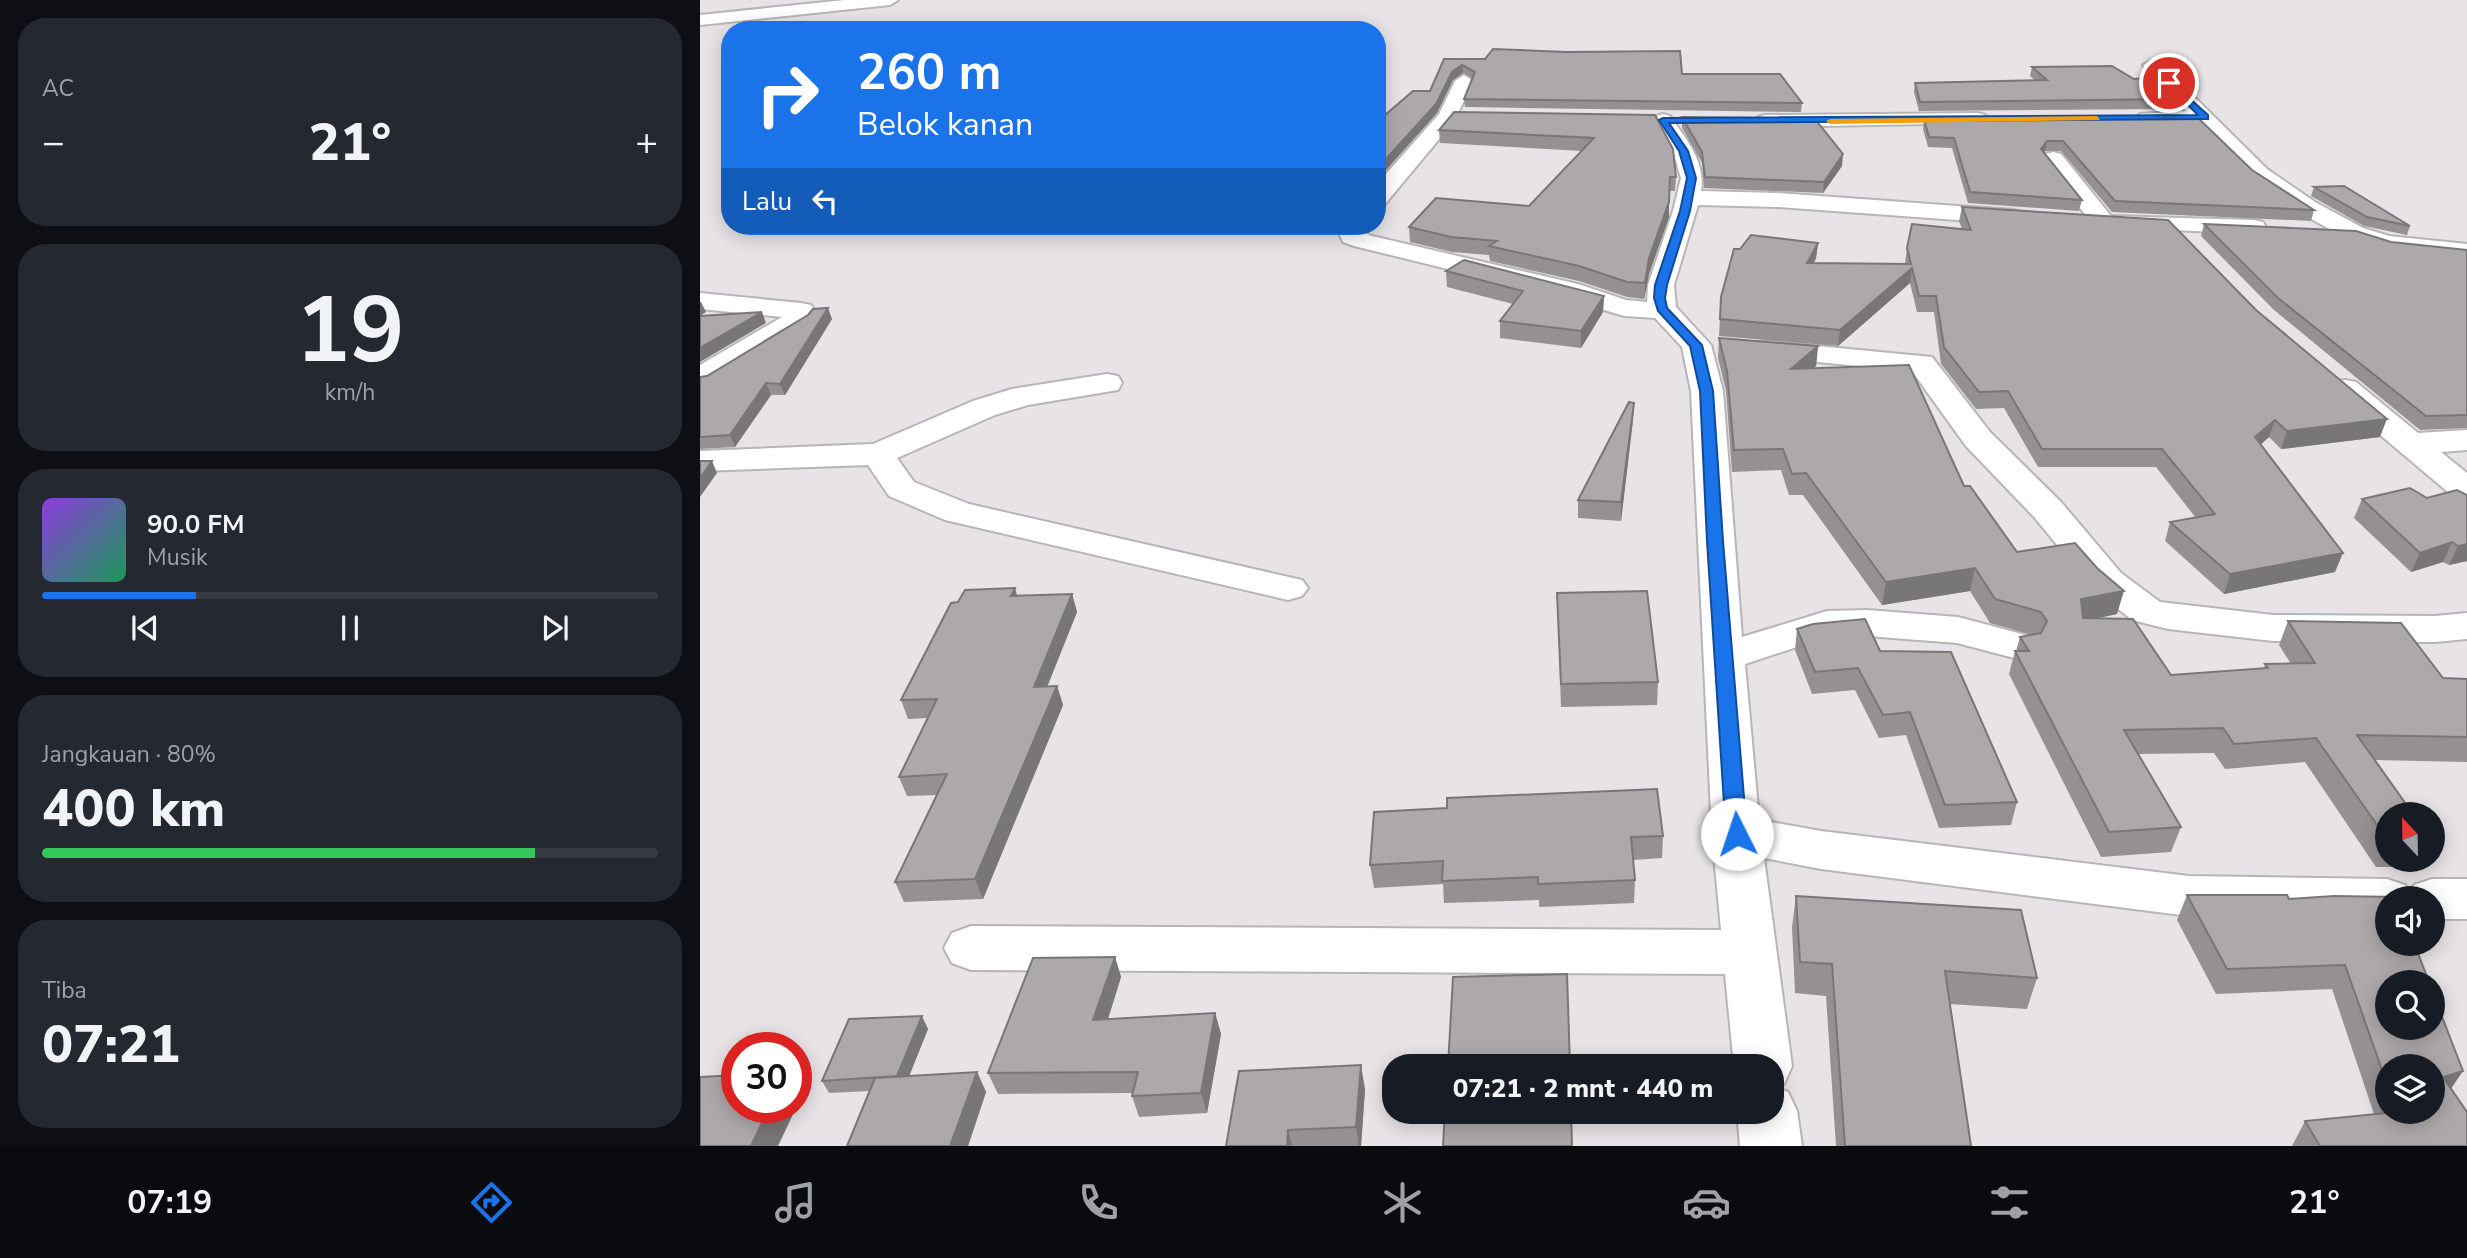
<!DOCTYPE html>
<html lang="id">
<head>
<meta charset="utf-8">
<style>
	:root { --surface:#171b24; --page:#242831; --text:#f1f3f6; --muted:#9ea1a6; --line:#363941; --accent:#1a73e8 }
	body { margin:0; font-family:"Nunito Sans",sans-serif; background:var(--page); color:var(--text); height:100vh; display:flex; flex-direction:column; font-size:26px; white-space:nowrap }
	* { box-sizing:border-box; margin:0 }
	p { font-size:23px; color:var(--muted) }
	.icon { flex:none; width:38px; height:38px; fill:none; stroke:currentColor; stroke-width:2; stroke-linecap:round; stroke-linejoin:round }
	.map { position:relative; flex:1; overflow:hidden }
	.sheet { display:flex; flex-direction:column; gap:18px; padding:18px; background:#0d0f14; width:700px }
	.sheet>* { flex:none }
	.top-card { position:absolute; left:21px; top:21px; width:665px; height:214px; border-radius:28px; box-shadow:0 4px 18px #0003; background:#1a73e8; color:#fff; overflow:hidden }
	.needle { width:46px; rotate:338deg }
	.tools { position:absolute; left:1675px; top:802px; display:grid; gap:14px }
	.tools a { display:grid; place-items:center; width:70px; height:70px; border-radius:50%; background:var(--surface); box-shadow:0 4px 18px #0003; font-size:35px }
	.speed { position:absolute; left:21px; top:1032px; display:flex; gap:14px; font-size:35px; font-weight:700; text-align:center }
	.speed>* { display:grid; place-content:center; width:91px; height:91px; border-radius:50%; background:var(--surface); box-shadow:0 4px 18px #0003; line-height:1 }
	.speed .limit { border:10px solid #d22; background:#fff; color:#111 }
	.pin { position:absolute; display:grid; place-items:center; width:60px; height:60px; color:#fff; margin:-30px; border:4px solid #fff; border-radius:50%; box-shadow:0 2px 7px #0007 }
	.me { position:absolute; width:77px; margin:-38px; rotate:356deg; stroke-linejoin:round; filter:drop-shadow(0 0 5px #0008) }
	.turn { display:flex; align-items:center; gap:24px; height:147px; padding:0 21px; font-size:32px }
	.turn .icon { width:91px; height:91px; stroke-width:2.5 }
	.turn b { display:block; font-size:49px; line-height:60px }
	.then { display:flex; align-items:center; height:66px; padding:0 21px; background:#0003; gap:14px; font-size:26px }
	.big { font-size:52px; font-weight:800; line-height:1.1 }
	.sheet .widget { flex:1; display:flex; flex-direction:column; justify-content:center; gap:10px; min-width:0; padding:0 24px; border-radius:28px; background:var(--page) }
	.sheet .dial { align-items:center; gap:0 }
	.dial b { font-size:91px; line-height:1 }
	.song { display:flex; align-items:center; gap:21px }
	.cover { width:84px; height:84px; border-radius:10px; background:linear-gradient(135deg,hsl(270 70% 55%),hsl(150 70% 35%)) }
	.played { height:7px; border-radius:4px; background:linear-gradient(90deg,var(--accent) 25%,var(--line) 25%) }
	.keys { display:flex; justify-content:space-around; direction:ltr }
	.heat { display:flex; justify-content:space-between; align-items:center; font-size:38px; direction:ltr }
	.charge { height:10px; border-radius:5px; background:linear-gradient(90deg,#34c759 80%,var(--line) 0) }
	.trip { position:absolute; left:682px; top:1054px; width:402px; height:70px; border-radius:28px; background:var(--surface); box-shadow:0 4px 18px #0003; font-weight:800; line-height:70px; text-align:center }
	.tabs { display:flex; height:112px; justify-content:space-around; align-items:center; background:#090b0e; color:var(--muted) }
	.tabs .icon { width:49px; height:49px }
	.tabs .on { color:var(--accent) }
	.tabs b { font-size:32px; color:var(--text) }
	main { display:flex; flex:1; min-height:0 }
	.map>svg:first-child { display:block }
</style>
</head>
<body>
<main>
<section class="sheet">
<div class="widget"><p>AC</p>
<div class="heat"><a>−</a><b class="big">21°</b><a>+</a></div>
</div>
<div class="widget dial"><b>19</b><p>km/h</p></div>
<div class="widget">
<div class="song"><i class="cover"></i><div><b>90.0 FM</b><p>Musik</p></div></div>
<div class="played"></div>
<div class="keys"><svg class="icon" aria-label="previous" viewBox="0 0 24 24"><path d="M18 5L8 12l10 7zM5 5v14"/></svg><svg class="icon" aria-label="pause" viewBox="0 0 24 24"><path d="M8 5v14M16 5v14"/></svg><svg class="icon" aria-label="next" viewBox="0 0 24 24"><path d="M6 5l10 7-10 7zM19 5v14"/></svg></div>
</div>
<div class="widget"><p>Jangkauan · 80%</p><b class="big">400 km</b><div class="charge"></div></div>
<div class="widget"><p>Tiba</p><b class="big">07:21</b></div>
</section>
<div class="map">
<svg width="1767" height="1146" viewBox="0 0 1767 1146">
	<rect width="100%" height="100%" fill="#e7e3e6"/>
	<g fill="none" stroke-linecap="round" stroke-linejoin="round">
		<defs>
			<g id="minor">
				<polygon points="145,0 198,0 190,5 0,25 0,15"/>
				<polygon points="1452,60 1458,61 1567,169 1615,202 1663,228 1689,236 1767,244 1767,260 1687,251 1645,238 1599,212 1551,179 1498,123 1440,122 1437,118 1440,114 1486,111 1443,65"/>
				<polygon points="764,75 773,81 755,120 685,204 677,206 677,184 739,114 755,81"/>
				<polygon points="1278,113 1285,115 1288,119 1285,123 1065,127 1058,125 1055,121 1058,117 1065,115"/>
				<path d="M963,114L970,116C986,139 1006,162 1001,191L1077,193L1313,210L1322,212L1325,217L1322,222L1313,224L1077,207L998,205L974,285L976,307L1011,345L1023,391L1042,637L1127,611L1167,610L1258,617L1333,637L1339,646L1333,655L1318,659L1257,643L1167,636H1130L1045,664L1059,820L1121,831L1489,876L1687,879L1705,885L1710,893L1714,885L1732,879H1767V919H1732V898H1687V919L1489,916L1121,869L1064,858L1092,1066L1084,1084L1076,1087L1088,1092L1097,1111L1102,1146H1040L1037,1111H1073V1066H1034L1025,974L271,970L252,963L244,948L252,933L271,926L1021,930L1012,834L991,391L982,347L955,318L924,316L862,297L654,246L643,242L638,231L640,226H664L663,232L672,236L878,284L926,300L947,302L948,285L973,211L981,178L973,151L953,120L956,116Z"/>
				<polygon points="1353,152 1361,154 1411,216 1554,220 1563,222 1566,227 1563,232 1554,234 1394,226 1342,159 1345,154"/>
				<polygon points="0,293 101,303 111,305 117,314 111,324 11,385 0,387 0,365 82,317 0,309"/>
				<polygon points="1064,341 1232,357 1290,432 1361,502 1421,573 1460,602 1573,615 1735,616 1767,613 1767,639 1735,642 1573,641 1468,629 1432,620 1393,589 1335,518 1266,446 1212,371 1054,356 1049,350 1054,344"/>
				<polygon points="407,374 418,376 422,383 418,390 328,405 295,415 197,458 214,482 269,504 602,580 608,588 602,596 588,600 245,520 189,496 168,465 0,471 0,451 173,444 273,401 312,389"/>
				<polygon points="1645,380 1656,382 1718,433 1767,430 1767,450 1741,452 1767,473 1767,502 1755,498 1634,396 1629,389 1634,382"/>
			</g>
		</defs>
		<use href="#minor" stroke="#b8b5b7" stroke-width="4"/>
		<use href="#minor" fill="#fff" fill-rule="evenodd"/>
	</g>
	<g fill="#959193" fill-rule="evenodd">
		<polygon points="744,59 982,74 1102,103 1101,112 765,107 764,99 773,79 763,73 753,80 737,113 677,180 677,122 730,91"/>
		<polygon points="1332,67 1434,79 1474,99 1471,109 1219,111 1214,92 1215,83 1335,80 1330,76"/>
		<polygon points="955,115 976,177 975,191 969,191 969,217 949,274 944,299 927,297 879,281 790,261 789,255 752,252 710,242 709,227 829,206 882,151 740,143 739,130"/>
		<polygon points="982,117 1142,166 1123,193 1004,188 1002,163 982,128"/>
		<polygon points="1224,119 1552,170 1614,210 1611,221 1412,212 1361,151 1345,151 1344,152 1382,200 1379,211 1268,203 1252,148 1228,147 1223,129"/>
		<polygon points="1614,187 1710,226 1707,235 1664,226 1611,196"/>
		<polygon points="1262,207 1680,437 1581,449 1569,437 1561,444 1635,572 1524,594 1465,541 1470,522 1496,518 1456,467 1338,467 1304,408 1276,409 1241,364 1234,312 1217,312 1210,283 1138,346 1019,336 1021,297 1040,249 1118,243 1116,258 1114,263 1205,264 1207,248 1262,229 1259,221"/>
		<polygon points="1504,224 1691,242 1767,250 1767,428 1720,430 1574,310 1501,236"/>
		<polygon points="746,271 904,296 903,312 881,348 800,338 800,321 813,304 747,287"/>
		<polygon points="132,319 85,395 71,395 35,447 0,449 0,377 7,376"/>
		<polygon points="1019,338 1118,346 1116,366 1113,368 1264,486 1317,552 1417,614 1397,618 1471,675 1564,668 1565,664 1591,664 1579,645 1588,621 1743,678 1767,679 1767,762 1675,760 1687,814 1687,859 1723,859 1719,867 1676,867 1605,762 1525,769 1514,753 1438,754 1481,827 1471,852 1401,857 1309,674 1315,651 1316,651 1320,637 1332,635 1290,623 1270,591 1182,605 1103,495 1089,495 1081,470 1032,472 1026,391 1018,358"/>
		<polygon points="933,420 921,521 878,518 878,500"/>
		<polygon points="1757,490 1767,561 1749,565 1743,562 1711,572 1654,518 1662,499 1727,498"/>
		<polygon points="857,593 958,682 957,705 861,707"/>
		<polygon points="372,594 377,612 347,686 357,686 363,705 283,899 204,902 195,882 237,795 207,796 199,777 227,718 208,719 201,700 317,596"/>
		<polygon points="1097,629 1180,651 1317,802 1311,825 1239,828 1206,735 1179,738 1155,690 1112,694 1095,650"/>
		<polygon points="674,812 963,836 962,858 933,860 935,880 934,903 839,907 839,900 744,903 743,884 674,888 670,865"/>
		<path d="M1487,895L1589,899L1751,1089L1767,1146H1592L1605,1121L1674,1114L1632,989L1516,994L1477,920ZM1687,1066L1732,1111H1687Z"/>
		<polygon points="1096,896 1337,978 1327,1009 1250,1004 1271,1146 1136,1146 1126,996 1095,993 1092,927"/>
		<polygon points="415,957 421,977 408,1019 515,1013 521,1034 507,1113 439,1117 432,1096 433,1093 298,1094 288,1073"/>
		<polygon points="228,1029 209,1076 277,1072 286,1092 268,1146 147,1146 169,1091 129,1093 122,1081"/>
		<polygon points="665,1089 661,1146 526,1146"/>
	</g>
	<g fill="#797678">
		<polygon points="762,65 763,73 753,80 737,113 677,180 677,169 752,72"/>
		<polygon points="1347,141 1345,151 1339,159 1341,149"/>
		<polygon points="1143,154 1142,166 1123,193 1124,182"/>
		<polygon points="969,202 969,217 949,274 944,299 945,283 949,258"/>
		<polygon points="1118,243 1116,258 1106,278 1107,263"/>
		<polygon points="1212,268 1210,283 1138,346 1140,330"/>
		<polygon points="904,296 903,312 881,348 881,331"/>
		<polygon points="0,302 1,302 6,312 0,316"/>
		<polygon points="128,308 132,319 85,395 80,384"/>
		<polygon points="62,312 66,323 0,362 0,348"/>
		<polygon points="1118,346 1116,366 1089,389 1091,369"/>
		<polygon points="66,383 71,395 35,447 30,435"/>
		<polygon points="934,403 933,420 921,521 921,502"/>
		<polygon points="1687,419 1680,437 1581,449 1587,431"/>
		<polygon points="1575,420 1569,437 1549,455 1555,437"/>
		<polygon points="12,461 17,473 0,497 0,478"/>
		<polygon points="1752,542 1743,562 1711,572 1720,553"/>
		<polygon points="1767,544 1767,561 1749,565 1758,546"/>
		<polygon points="1643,553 1635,572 1524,594 1530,574"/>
		<polygon points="1275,568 1270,591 1182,605 1186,582"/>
		<polygon points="315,588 320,606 311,596"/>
		<polygon points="1424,591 1417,614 1375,623 1381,599"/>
		<polygon points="372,594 377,612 340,705 334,687"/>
		<polygon points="357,686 363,705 283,899 275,879"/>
		<polygon points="415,957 421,977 401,1041 393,1020"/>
		<polygon points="515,1013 521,1034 507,1113 501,1093"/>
		<polygon points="222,1016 228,1029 204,1089 197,1076"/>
		<polygon points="661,1065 665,1089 661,1146 659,1146 656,1127"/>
		<polygon points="1763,1071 1746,1096 1743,1077"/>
		<polygon points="277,1072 286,1092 268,1146 250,1146"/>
		<polygon points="96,1089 101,1097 96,1107"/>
		<polygon points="69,1108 96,1108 78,1146 51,1146"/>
		<polygon points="588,1130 592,1146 587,1146"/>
	</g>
	<g fill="#ada9ab" stroke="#797678" stroke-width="2">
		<polygon points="793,49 866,52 980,51 982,74 1080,74 1102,103 764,99 775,72 762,65 752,72 736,104 677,169 677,122 713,91 730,91 744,59 785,59"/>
		<polygon points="1412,66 1434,79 1446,78 1474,99 1220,102 1215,83 1347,80 1332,67"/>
		<polygon points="754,112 955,115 973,149 976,177 970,177 969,202 949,258 945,283 927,282 879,266 789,246 797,241 751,237 709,227 736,198 829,206 894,138 739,130"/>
		<polygon points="1496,116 1552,170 1614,210 1415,201 1363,141 1347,141 1341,149 1382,200 1270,192 1254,138 1229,137 1224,119"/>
		<polygon points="982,117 1115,119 1143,154 1124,182 1005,177 1002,152"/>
		<polygon points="1644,186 1710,226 1667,217 1614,187"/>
		<polygon points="1262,207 1468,220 1556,310 1687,419 1587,431 1575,420 1555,437 1643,553 1530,574 1470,522 1515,514 1462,449 1342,449 1308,391 1279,392 1244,347 1236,296 1219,296 1212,268 1140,330 1020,319 1021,297 1034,249 1040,249 1051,235 1118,243 1107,263 1211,264 1207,248 1212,224 1271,230"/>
		<polygon points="1504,224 1656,231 1691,242 1767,250 1767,415 1726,416 1578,298"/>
		<polygon points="764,260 904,296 881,331 800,321 823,291 746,271"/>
		<polygon points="128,308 80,384 66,383 30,435 0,437 0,377 7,376 108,315 113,309"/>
		<polygon points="62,312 0,348 0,316"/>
		<polygon points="1019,338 1118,346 1091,369 1209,365 1264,486 1270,486 1317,552 1375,543 1397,568 1424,591 1381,599 1383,618 1433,619 1471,675 1568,668 1565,664 1615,663 1588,621 1701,623 1743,678 1767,679 1767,737 1657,735 1713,814 1687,814 1687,839 1616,738 1534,744 1523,728 1424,730 1481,827 1409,832 1315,651 1329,651 1320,637 1341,633 1347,621 1341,612 1295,599 1275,568 1186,582 1106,473 1092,474 1083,449 1034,450 1027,371"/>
		<polygon points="929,402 934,403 921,502 878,500"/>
		<polygon points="0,461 12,461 0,478"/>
		<polygon points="1710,488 1727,498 1757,490 1767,495 1767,544 1758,546 1752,542 1720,553 1662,499"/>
		<polygon points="315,588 311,596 372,594 334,687 357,686 275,879 195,882 247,774 199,777 237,699 201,700 251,603 258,602 265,590"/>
		<polygon points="947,591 958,682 861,684 857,593"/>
		<polygon points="1165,619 1180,651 1251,652 1317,802 1245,805 1210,712 1183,715 1158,668 1115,672 1097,629 1113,624"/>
		<polygon points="957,789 963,836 931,837 935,880 838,884 838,877 742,881 743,861 670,865 674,812 747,808 747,798"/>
		<polygon points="1487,895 1587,895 1589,899 1634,896 1697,897 1697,898 1687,898 1687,943 1714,943 1729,982 1687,982 1687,1027 1732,1027 1732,991 1763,1071 1743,1077 1767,1112 1767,1146 1620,1146 1605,1121 1697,1112 1696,1111 1732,1111 1732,1066 1687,1066 1687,1084 1645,965 1527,969"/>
		<polygon points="1096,896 1321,910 1337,978 1245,971 1271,1146 1145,1146 1132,964 1100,962"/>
		<polygon points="415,957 393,1020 515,1013 501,1093 432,1096 438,1072 288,1073 333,958"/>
		<polygon points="867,974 870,1066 748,1066 753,977"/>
		<polygon points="222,1016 197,1076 122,1081 149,1019"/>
		<polygon points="661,1065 656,1127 588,1130 587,1146 526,1146 539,1071"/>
		<polygon points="277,1072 250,1146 147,1146 175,1078"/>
		<polygon points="37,1075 37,1108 69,1108 51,1146 0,1146 0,1077"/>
		<polygon points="745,1111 871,1111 872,1146 743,1146"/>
	</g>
	<polygon fill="#1a73e8" stroke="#114b97" stroke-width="2" points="1469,80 1508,115 1508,119 969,123 988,151 996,178 990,211 967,285 965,298 967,308 1002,345 1013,391 1023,541 1047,834 1044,840 1037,842 1029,840 1026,834 1007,541 1000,391 990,346 958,311 954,298 955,285 980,211 987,178 979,151 959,120 963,118 1498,115 1467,84"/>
	<polygon fill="#f59e0b" points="1397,116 1400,120 1130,124 1126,121 1130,119"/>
</svg>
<div class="tools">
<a><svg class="needle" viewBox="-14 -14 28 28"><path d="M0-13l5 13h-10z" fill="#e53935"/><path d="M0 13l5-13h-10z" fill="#9ea1a6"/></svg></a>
<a><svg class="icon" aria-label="sound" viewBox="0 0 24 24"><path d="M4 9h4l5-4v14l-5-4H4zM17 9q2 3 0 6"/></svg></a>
<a><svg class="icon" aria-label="search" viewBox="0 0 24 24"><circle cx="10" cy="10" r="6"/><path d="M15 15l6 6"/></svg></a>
<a><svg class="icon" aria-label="layers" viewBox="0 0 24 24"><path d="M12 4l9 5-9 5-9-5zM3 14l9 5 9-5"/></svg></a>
</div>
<div class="speed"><div class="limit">30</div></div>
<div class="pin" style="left:1469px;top:83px;background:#d93025"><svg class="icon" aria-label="arrive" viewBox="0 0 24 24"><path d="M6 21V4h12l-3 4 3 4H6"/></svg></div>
<svg class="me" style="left:1037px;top:834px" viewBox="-20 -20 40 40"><circle r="19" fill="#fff"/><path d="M0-13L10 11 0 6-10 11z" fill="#1a73e8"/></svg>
<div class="trip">07:21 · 2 mnt · 440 m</div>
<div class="top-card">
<div class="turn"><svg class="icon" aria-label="right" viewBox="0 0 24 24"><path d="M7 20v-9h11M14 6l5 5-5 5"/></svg><div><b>260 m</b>Belok kanan</div></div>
<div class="then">Lalu<svg class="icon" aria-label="left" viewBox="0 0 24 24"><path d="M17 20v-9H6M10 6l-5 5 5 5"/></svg></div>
</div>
</div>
</main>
<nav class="tabs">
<b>07:19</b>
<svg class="icon on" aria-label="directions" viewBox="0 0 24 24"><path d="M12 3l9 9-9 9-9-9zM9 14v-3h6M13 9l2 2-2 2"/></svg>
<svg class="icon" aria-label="music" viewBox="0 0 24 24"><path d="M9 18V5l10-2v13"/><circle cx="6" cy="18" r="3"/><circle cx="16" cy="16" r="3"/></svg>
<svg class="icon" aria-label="phone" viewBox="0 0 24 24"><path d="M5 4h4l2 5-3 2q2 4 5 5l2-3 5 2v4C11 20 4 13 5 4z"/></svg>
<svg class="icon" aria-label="climate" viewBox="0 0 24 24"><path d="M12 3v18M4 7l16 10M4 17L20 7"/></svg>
<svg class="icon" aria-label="car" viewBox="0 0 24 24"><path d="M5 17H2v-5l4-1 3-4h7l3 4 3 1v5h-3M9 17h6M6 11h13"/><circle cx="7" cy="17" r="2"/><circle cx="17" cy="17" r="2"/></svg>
<svg class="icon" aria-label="filters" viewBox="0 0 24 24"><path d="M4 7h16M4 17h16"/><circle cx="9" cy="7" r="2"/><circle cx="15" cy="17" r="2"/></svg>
<b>21°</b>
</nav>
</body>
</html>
